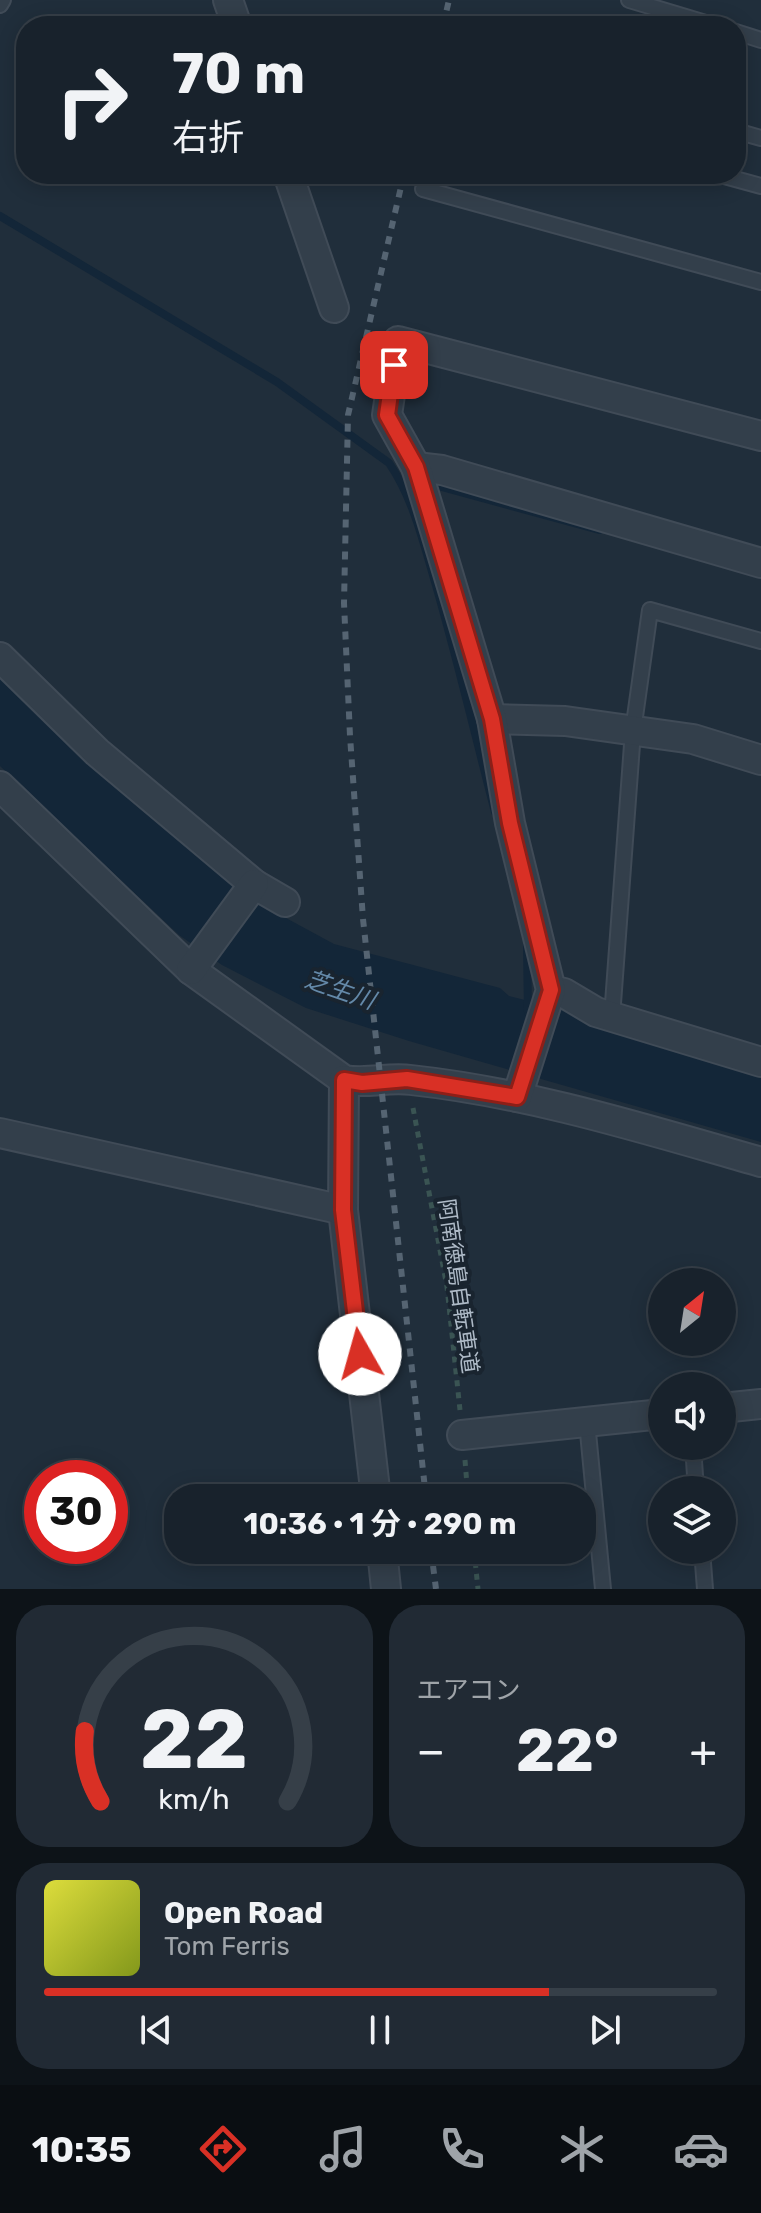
<!DOCTYPE html>
<html lang="ja">
<head>
<meta charset="utf-8">
<style>
	:root { --surface:#18222c; --page:#212a34; --text:#f1f3f6; --muted:#9fa4a9; --line:#363f48; --accent:#d93025 }
	body { margin:0; font-family:Rubik,"Noto Sans JP",sans-serif; background:var(--page); color:var(--text); height:100vh; display:flex; flex-direction:column; font-size:30px; white-space:nowrap }
	* { box-sizing:border-box; margin:0 }
	p { font-size:26px; color:var(--muted) }
	.icon { flex:none; width:44px; height:44px; fill:none; stroke:currentColor; stroke-width:2; stroke-linecap:round; stroke-linejoin:round }
	.map { position:relative; height:1589px; overflow:hidden }
	.details { display:flex; flex-direction:column; gap:16px; padding:16px; background:#0d1318; flex:1 }
	.details>* { flex:none }
	.hud { position:absolute; left:16px; top:16px; width:730px; height:168px; border-radius:32px; box-shadow:0 4px 20px #0003,0 0 0 2px var(--line); background:#18222c; color:var(--text); overflow:hidden }
	.needle { width:52px; rotate:30deg }
	.buttons { position:absolute; left:648px; top:1268px; display:grid; gap:16px }
	.buttons a { display:grid; place-items:center; width:88px; height:88px; border-radius:50%; background:var(--surface); box-shadow:0 4px 20px #0003,0 0 0 2px var(--line); font-size:40px }
	.speed { position:absolute; left:24px; top:1460px; display:flex; gap:16px; font-size:40px; font-weight:700; text-align:center }
	.speed>* { display:grid; place-content:center; width:104px; height:104px; border-radius:50%; background:var(--surface); box-shadow:0 4px 20px #0003,0 0 0 2px var(--line); line-height:1 }
	.speed .limit { border:12px solid #d22; background:#fff; color:#111 }
	.pin { position:absolute; display:grid; place-items:center; width:68px; height:68px; color:#fff; margin:-34px; border-radius:16px; box-shadow:0 4px 12px #0006 }
	.me { position:absolute; width:88px; margin:-44px; rotate:353deg; stroke-linejoin:round; filter:drop-shadow(0 0 6px #0008) }
	.turn { display:flex; align-items:center; gap:28px; height:168px; padding:0 24px; font-size:36px }
	.turn .icon { width:104px; height:104px; stroke-width:2.5 }
	.turn b { display:block; font-size:56px; line-height:68px }
	.big { font-size:60px; font-weight:700; line-height:1.1 }
	.details .card { flex:1; display:flex; flex-direction:column; justify-content:center; gap:12px; min-width:0; padding:0 28px; border-radius:32px; background:var(--page) }
	.details .dial { align-items:center; gap:0 }
	.dial svg { height:208px; overflow:visible; fill:none; stroke:var(--line); stroke-width:7; stroke-linecap:round; text-anchor:middle }
	.dial text { fill:var(--text); stroke:none }
	.song { display:flex; align-items:center; gap:24px }
	.cover { width:96px; height:96px; border-radius:12px; background:linear-gradient(135deg,hsl(60 70% 55%),hsl(70 70% 35%)) }
	.played { height:8px; border-radius:4px; background:linear-gradient(90deg,var(--accent) 75%,var(--line) 75%) }
	.keys { display:flex; justify-content:space-around; direction:ltr }
	.heat { display:flex; justify-content:space-between; align-items:center; font-size:44px; direction:ltr }
	.details .tiles { flex:1; display:grid; gap:16px; grid-template-columns:1fr 1fr }
	.card:last-child { grid-column:span 2 }
	.trip { position:absolute; left:164px; top:1484px; width:432px; height:80px; border-radius:32px; background:var(--surface); box-shadow:0 4px 20px #0003,0 0 0 2px var(--line); font-weight:700; line-height:80px; text-align:center }
	.tabs { display:flex; height:128px; justify-content:space-around; align-items:center; background:#0a0e12; color:var(--muted) }
	.tabs .icon { width:56px; height:56px }
	.tabs .active { color:var(--accent) }
	.tabs b { font-size:36px; color:var(--text) }
	.map>svg:first-child { display:block }
</style>
</head>
<body>
<div class="map">
<svg width="761" height="1589" viewBox="0 0 761 1589">
	<rect width="100%" height="100%" fill="#202e3b"/>
	<polygon fill="#132638" points="0,669 221,872 262,905 334,944 500,988 509,996 573,1012 761,1068 761,1142 409,1041 306,1008 222,965 179,935 0,766"/>
	<g fill="none" stroke-linecap="round" stroke-linejoin="round">
		<g stroke="#132638" stroke-width="8">
			<path d="M0,216L277,382L389,463C413,498 423,541 435,582C457,658 475,735 495,812"/>
			<polyline points="427,483 599,530"/>
			<polyline points="527,946 528,1012"/>
		</g>
		<defs>
			<g id="lane">
				<polyline points="629,0 716,26"/>
				<polyline points="0,5 3,0"/>
				<polyline points="736,32 761,40"/>
				<polyline points="736,131 761,138"/>
				<polyline points="717,174 761,186"/>
				<polyline points="423,189 761,282"/>
				<polyline points="612,1017 633,731 650,610 761,641"/>
				<polyline points="587,1422 603,1589"/>
				<polyline points="693,1446 696,1490"/>
				<polyline points="702,1550 705,1589"/>
			</g>
			<g id="street">
				<polyline points="228,0 237,26"/>
				<polyline points="288,174 334,308"/>
				<polyline points="416,467 442,470 761,563"/>
				<polyline points="0,657 97,752 254,884 285,902"/>
				<polyline points="492,719 565,721 693,739 761,760"/>
				<path d="M0,786L191,970L344,1080C367,1084 388,1077 411,1080C531,1093 645,1129 761,1162"/>
				<polyline points="191,970 254,884"/>
				<polyline points="551,990 564,993 596,1012 761,1062"/>
				<polyline points="344,1080 343,1210 376,1498"/>
				<polyline points="517,1097 551,990 510,823 492,719 416,467 387,415 398,341 761,436"/>
				<polyline points="0,1133 343,1210"/>
				<polyline points="722,1408 761,1404"/>
				<polyline points="462,1435 662,1414"/>
				<polyline points="382,1550 386,1589"/>
			</g>
		</defs>
		<use href="#lane" stroke="#404b57" stroke-width="18"/>
		<use href="#street" stroke="#404b57" stroke-width="32"/>
		<g stroke="#3a5453" stroke-width="5" stroke-dasharray="6 6" stroke-linecap="butt">
			<polyline points="413,1108 447,1287 460,1410"/>
			<polyline points="465,1460 468,1498"/>
			<polyline points="474,1550 478,1589"/>
		</g>
		<use href="#lane" stroke="#333f4b" stroke-width="14"/>
		<use href="#street" stroke="#333f4b" stroke-width="28"/>
		<g stroke="#556472" stroke-width="6" stroke-dasharray="8 8" stroke-linecap="butt">
			<polyline points="443,26 449,0"/>
			<polyline points="404,174 348,415 344,603 350,736 363,919 426,1498"/>
			<polyline points="431,1550 436,1589"/>
		</g>
	</g>
	<g fill="none" stroke-linecap="round" stroke-linejoin="round">
		<defs>
			<polyline id="route" points="360,1354 343,1210 344,1080 362,1083 407,1079 517,1097 551,990 510,823 492,719 416,467 387,415 394,365"/>
		</defs>
		<use href="#route" stroke="#8d1f18" stroke-width="20"/>
		<use href="#route" stroke="#d93025" stroke-width="14"/>
	</g>
	<g text-anchor="middle" stroke-width="8" stroke-linejoin="round" paint-order="stroke">
		<g font-size="22" fill="#aebac7" stroke="#19242f">
			<text transform="translate(459 1286) rotate(82)" y="8">阿南徳島自転車道</text>
		</g>
		<g font-size="24" font-style="italic" fill="#6489a9" stroke="#19242f">
			<text transform="translate(340 990) rotate(19)" y="8">芝生川</text>
		</g>
	</g>
</svg>
<div class="buttons">
<a><svg class="needle" viewBox="-14 -14 28 28"><path d="M0-13l5 13h-10z" fill="#e53935"/><path d="M0 13l5-13h-10z" fill="#9fa4a9"/></svg></a>
<a><svg class="icon" aria-label="sound" viewBox="0 0 24 24"><path d="M4 9h4l5-4v14l-5-4H4zM17 9q2 3 0 6"/></svg></a>
<a><svg class="icon" aria-label="layers" viewBox="0 0 24 24"><path d="M12 4l9 5-9 5-9-5zM3 14l9 5 9-5"/></svg></a>
</div>
<div class="speed"><div class="limit">30</div></div>
<div class="pin" style="left:394px;top:365px;background:#d93025"><svg class="icon" aria-label="arrive" viewBox="0 0 24 24"><path d="M6 21V4h12l-3 4 3 4H6"/></svg></div>
<svg class="me" style="left:360px;top:1354px" viewBox="-20 -20 40 40"><circle r="19" fill="#fff"/><path d="M0-13L10 11 0 6-10 11z" fill="#d93025"/></svg>
<div class="trip">10:36 · 1 分 · 290 m</div>
<div class="hud">
<div class="turn"><svg class="icon" aria-label="right" viewBox="0 0 24 24"><path d="M7 20v-9h11M14 6l5 5-5 5"/></svg><div><b>70 m</b>右折</div></div>
</div>
</div>
<section class="details">
<div class="tiles">
<div class="card dial"><svg viewBox="0 0 100 80">
<path d="M14 69A42 42 0 1 1 86 69"/>
<path d="M14 69A42 42 0 0 1 8 42" stroke="#d93025"/>
<text x="50" y="56" font-size="32" font-weight="700">22</text>
<text x="50" y="72" font-size="11">km/h</text>
</svg></div>
<div class="card"><p>エアコン</p>
<div class="heat"><a>−</a><b class="big">22°</b><a>+</a></div>
</div>
<div class="card">
<div class="song"><i class="cover"></i><div><b>Open Road</b><p>Tom Ferris</p></div></div>
<div class="played"></div>
<div class="keys"><svg class="icon" aria-label="previous" viewBox="0 0 24 24"><path d="M18 5L8 12l10 7zM5 5v14"/></svg><svg class="icon" aria-label="pause" viewBox="0 0 24 24"><path d="M8 5v14M16 5v14"/></svg><svg class="icon" aria-label="next" viewBox="0 0 24 24"><path d="M6 5l10 7-10 7zM19 5v14"/></svg></div>
</div>
</div>
</section>
<nav class="tabs">
<b>10:35</b>
<svg class="icon active" aria-label="directions" viewBox="0 0 24 24"><path d="M12 3l9 9-9 9-9-9zM9 14v-3h6M13 9l2 2-2 2"/></svg>
<svg class="icon" aria-label="music" viewBox="0 0 24 24"><path d="M9 18V5l10-2v13"/><circle cx="6" cy="18" r="3"/><circle cx="16" cy="16" r="3"/></svg>
<svg class="icon" aria-label="phone" viewBox="0 0 24 24"><path d="M5 4h4l2 5-3 2q2 4 5 5l2-3 5 2v4C11 20 4 13 5 4z"/></svg>
<svg class="icon" aria-label="climate" viewBox="0 0 24 24"><path d="M12 3v18M4 7l16 10M4 17L20 7"/></svg>
<svg class="icon" aria-label="car" viewBox="0 0 24 24"><path d="M5 17H2v-5l4-1 3-4h7l3 4 3 1v5h-3M9 17h6M6 11h13"/><circle cx="7" cy="17" r="2"/><circle cx="17" cy="17" r="2"/></svg>
</nav>
</body>
</html>
